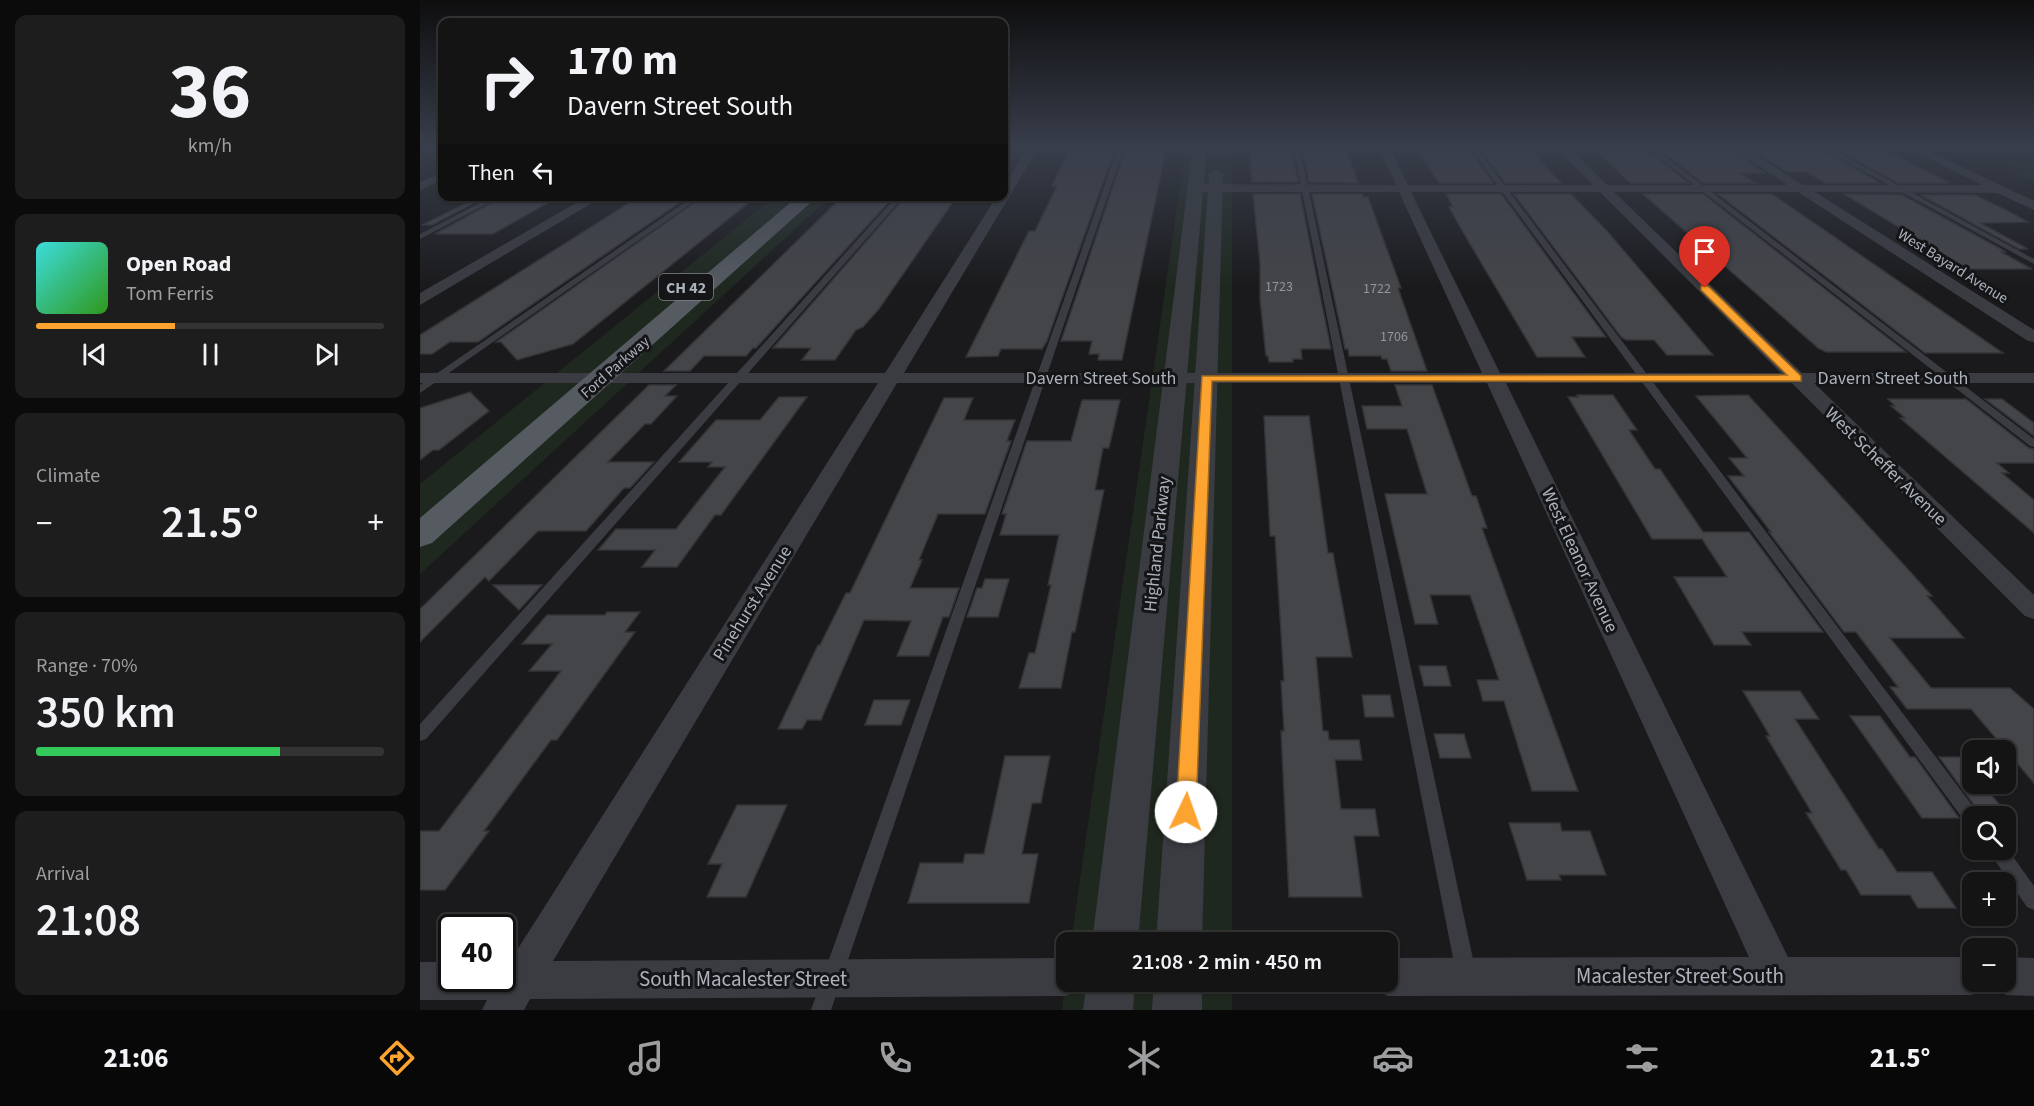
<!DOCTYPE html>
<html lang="en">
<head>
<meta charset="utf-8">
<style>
	:root { --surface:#141415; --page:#1d1d1e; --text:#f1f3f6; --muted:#9d9ea0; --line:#333334; --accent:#fda430 }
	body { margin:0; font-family:"Source Sans 3",sans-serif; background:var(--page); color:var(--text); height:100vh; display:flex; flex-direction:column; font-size:22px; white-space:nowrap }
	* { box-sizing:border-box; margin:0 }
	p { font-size:20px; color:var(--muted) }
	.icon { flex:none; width:33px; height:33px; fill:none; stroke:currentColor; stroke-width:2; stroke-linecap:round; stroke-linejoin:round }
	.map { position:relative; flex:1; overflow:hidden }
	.side { display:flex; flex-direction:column; gap:15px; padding:15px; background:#0b0b0c; width:420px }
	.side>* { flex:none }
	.guide { position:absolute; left:18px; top:18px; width:570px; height:183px; border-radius:12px; box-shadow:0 2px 4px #0004,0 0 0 2px var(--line); background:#141415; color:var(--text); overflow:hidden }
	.fabs { position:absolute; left:1542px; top:740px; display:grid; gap:12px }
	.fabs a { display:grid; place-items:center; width:54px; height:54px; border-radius:12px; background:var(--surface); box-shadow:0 2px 4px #0004,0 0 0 2px var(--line); font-size:30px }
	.speed { position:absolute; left:18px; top:914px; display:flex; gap:12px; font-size:30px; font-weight:700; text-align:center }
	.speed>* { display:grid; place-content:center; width:78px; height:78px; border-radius:50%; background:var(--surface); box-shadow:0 2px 4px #0004,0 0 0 2px var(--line); line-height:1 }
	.speed .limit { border:3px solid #111; border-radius:9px; background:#fff; color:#111 }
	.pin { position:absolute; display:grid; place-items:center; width:51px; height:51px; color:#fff; margin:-62px -26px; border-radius:50% 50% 50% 0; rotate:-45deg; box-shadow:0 0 6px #0007 }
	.pin .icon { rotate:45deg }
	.me { position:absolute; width:66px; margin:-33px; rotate:3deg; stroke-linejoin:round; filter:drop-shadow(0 0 4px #0008) }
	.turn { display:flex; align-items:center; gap:21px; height:126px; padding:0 30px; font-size:27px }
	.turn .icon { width:78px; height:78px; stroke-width:2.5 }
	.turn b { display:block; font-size:42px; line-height:51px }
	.then { display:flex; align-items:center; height:57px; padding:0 30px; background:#0003; gap:12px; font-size:22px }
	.big { font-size:45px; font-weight:600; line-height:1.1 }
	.side .widget { flex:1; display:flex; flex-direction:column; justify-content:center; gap:9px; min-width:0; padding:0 21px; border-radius:12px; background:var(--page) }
	.side .dial { align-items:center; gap:0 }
	.dial b { font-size:78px; line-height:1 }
	.song { display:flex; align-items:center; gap:18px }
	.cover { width:72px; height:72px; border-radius:9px; background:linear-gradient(135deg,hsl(180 70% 55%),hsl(110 70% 35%)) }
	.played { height:6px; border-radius:3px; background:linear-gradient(90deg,var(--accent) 40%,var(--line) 40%) }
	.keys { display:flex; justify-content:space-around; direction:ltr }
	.heat { display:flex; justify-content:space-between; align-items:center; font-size:33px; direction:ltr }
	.charge { height:9px; border-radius:4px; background:linear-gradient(90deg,#34c759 70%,var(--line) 0) }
	.trip { position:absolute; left:636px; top:932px; width:342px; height:60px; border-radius:12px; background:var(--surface); box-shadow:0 2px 4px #0004,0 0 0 2px var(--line); font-weight:600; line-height:60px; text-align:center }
	.dock { display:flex; height:96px; justify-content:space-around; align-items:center; background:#080808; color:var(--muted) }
	.dock .icon { width:42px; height:42px }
	.dock .selected { color:var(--accent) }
	.dock b { font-size:27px; color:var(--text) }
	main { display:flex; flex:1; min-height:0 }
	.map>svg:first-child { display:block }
</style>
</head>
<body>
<main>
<section class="side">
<div class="widget dial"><b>36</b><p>km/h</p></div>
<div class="widget">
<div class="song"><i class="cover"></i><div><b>Open Road</b><p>Tom Ferris</p></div></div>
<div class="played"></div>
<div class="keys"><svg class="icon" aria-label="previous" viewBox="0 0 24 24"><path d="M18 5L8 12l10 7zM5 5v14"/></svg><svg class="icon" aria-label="pause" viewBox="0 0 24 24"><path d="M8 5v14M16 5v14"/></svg><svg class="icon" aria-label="next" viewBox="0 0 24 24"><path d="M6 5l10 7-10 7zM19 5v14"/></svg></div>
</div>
<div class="widget"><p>Climate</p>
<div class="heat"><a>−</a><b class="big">21.5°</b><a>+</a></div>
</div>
<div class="widget"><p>Range · 70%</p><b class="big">350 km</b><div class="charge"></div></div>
<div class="widget"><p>Arrival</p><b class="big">21:08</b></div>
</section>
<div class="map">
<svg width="1614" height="1010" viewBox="0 0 1614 1010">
	<rect width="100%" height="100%" fill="#1a1a1c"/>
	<g fill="#1f281f">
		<polygon points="766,145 812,145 812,942 651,942"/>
		<polygon points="1578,161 1614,161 1614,182 1592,173 1604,172"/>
		<polygon points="354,197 410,197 0,574 0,484"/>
		<polygon points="646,975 646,981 812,981 812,1010 642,1010"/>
	</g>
	<g fill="#444549" stroke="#343438" stroke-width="1.5">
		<polygon points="664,145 696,145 627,341 622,349 581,349 578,356 546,357 609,231 615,231 637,186 632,186 650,148 662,148"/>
		<polygon points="707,145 747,145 702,360 678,360 679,354 669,354 672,341 641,341"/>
		<polygon points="884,145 925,145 938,183 889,182 882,147"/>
		<polygon points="994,145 1048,148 1073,183 1019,183"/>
		<polygon points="1082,145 1106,145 1141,183 1085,183 1059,148 1084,148"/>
		<polygon points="1171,145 1221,145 1268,183 1210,183"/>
		<polygon points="1234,145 1305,145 1344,173 1320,173 1335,183 1283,183"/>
		<polygon points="1325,145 1394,145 1460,183 1405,183 1387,172 1367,172"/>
		<polygon points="1410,145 1454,145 1530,183 1478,183"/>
		<polygon points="829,147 871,147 878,182 832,182"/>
		<polygon points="833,194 880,194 911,349 881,349 882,359 873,359 873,362 849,362 848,356 846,356 840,300 840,263"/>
		<polygon points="892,194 942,194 943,197 948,197 981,288 978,288 1007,371 971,371 967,359 962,359 961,356 929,356 928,349 925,349"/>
		<polygon points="1026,194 1081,194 1186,337 1152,337 1165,357 1117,357 1040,227 1029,207 1033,207"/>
		<polygon points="1094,194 1151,194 1187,231 1293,355 1247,355 1234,340 1206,340 1201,337"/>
		<polygon points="1223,194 1283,194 1486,352 1406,352 1398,348"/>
		<polygon points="1298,194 1352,194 1583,353 1505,353"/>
		<polygon points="1424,194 1482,195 1581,249 1585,252 1581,252 1612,269 1548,269"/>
		<polygon points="1501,195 1555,195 1590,212 1608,222 1560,223 1608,249 1599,249"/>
		<polygon points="61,196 67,196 12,225 2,225"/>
		<polygon points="84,196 140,196 73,234 15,234"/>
		<polygon points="220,196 269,196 58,342 30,342 12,354 0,354 0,335"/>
		<polygon points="284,196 337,196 153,344 97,360 81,342 76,342"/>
		<polygon points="423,196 474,196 336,348 333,348 326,356 284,356 270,371 244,371"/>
		<polygon points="486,196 537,196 459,309 443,327 436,330 415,360 382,360 391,348 353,348"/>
		<polygon points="229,385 256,385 245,396 257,396 231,424 225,424 188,462 234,462 210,488 204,488 166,531 118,531 69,581 65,577 0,642 0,609"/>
		<polygon points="975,385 1012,385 1052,496 1056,496 1067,528 1062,528 1158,791 1112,791 1084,701 1063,701 1057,680 1079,680 1050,595 1010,595 1018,624 995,624 965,494 1007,494 987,429 947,429 942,406 982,406"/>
		<polygon points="50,392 69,411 19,450 13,450 0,460 0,408"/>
		<polygon points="1157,395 1193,395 1217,430 1209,430 1235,469 1240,469 1283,532 1329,532 1403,632 1322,632 1331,645 1294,645 1254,577 1307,577 1282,539 1232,539 1148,397 1158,397"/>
		<polygon points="1328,395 1485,566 1512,596 1507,596 1544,638 1470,638 1511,688 1590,688 1614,709 1614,783 1551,709 1487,709 1470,687 1478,687 1436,632 1424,632 1349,532 1351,532 1308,476 1324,476 1309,458 1327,458 1276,396"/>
		<polygon points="359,397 387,397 301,515 295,515 257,567 222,567 235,550 178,550 196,529 256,529 305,467 288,467 292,462 259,462 296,420 340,420"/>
		<polygon points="524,398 553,398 544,420 595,420 587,441 591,441 565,514 518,514 499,560 502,560 490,588 539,588 529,617 523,617 509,656 477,656 491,621 444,620 401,720 387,720 382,729 358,729 398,645 400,645 426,593 430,593"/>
		<polygon points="1468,399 1546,399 1609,448 1614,449 1614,463 1577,463 1589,473 1582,473 1614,500 1614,533 1480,418 1485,418 1471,406 1475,406"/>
		<polygon points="1565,399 1582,399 1614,423 1614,436"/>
		<polygon points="662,400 700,400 689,448 683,448 675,490 684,490 655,632 652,632 641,688 599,688 609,653 615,653 631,585 628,585 639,535 580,535 586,514 582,514 607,441 651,441"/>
		<polygon points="844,416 889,416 908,553 913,553 932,657 896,657 903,731 908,731 909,740 939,740 942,760 915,760 921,809 955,809 959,836 934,836 942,897 869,897 861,731 864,731 861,681 864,681 855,536 850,536"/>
		<polygon points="565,579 589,579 578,617 547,617 557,588 562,588"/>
		<polygon points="73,585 122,585 99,610"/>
		<polygon points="187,612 220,612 205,632 215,632 137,740 131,740 64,831 69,831 25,890 0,890 0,831 19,831 141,671 109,671 132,644 102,644 127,615 185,615"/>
		<polygon points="999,666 1026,666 1031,686 1004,686"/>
		<polygon points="1323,691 1380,691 1399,719 1375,719 1459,849 1462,849 1477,872 1512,872 1536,908 1498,908 1490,895 1441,895 1426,870 1421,870 1386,813 1392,813 1346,736 1350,736"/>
		<polygon points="942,695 970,695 974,717 945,717"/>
		<polygon points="454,700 490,700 481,725 445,725"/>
		<polygon points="1430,716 1460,716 1490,757 1495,757 1539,818 1502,818"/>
		<polygon points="1014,734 1044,734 1051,758 1020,758"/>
		<polygon points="585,756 630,756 621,803 612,803 602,854 618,854 609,903 488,903 500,863 543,863 545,854 564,854"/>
		<polygon points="1519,757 1552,757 1552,783 1562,783 1590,818 1562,816"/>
		<polygon points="317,805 367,805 326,897 287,897 302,864 288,864"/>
		<polygon points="1089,823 1140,823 1142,831 1170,831 1186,875 1139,875 1141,880 1107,880"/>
	</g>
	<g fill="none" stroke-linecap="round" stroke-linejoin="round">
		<g fill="#3a3c42" fill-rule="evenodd">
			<polygon points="699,145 705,145 411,1010 391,1010"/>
			<polygon points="873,145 879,145 1056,973 1053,980 1046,983 1039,980 1036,973"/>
			<polygon points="1048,145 1054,145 1558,813 1560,816 1552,816 1552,825 1546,823"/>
			<polygon points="1223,145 1230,145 1614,439 1614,447 1610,446"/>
			<polygon points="1396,145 1404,145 1614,259 1614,264"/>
			<polygon points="73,196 82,196 0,239 0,234"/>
			<polygon points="274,196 282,196 0,393 0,385"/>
			<polygon points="477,196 484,196 6,739 0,741 0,724"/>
			<polygon points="1586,847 1614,886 1614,910 1607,907 1567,849"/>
		</g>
		<g fill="#3a3c42" fill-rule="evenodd">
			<path d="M609,145H620L484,373H1062L979,192H777L771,188L777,184L976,185L958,145H968L988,185H1173L1134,145H1146L1187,185H1367L1307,145H1320L1383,185H1562L1482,145H1496L1614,201V210L1577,193L1395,192L1614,330V342L1608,341L1378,192H1194L1382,373H1614V383H1394L1614,595V619L1605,616L1372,383H1086L1368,957H1552V981H1569L1565,989L1552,995L968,996L955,990L951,981H968V958L1329,957L1067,383H477L133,961L646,958V981H663L659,990L646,996L110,999L104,1010H62L67,1000H0V962H32V978H82V961H90L458,383H0V373H465L577,196H584V187ZM991,192H1180L1361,373H1080Z"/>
			<polygon points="22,173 22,180 0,190 0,182"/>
			<polygon points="168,196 184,196 0,305 0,293"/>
			<polygon points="1586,957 1614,958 1614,996 1586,995 1573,989 1569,981 1586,981"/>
		</g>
		<g fill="#3a3c42" fill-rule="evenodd">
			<polygon points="773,145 787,145 718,942 672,942"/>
			<polygon points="796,170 803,174 782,942 736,942 789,174"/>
			<polygon points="667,981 715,981 713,1010 663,1010"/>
			<polygon points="734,981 782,981 782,1010 732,1010"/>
		</g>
		<polygon fill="#565a61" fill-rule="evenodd" points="378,196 398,196 12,543 0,547 0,518"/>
	</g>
	<linearGradient id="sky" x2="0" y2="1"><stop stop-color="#0e0e0f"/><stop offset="0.51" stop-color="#383e4b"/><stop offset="1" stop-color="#383e4b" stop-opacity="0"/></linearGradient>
	<rect width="1614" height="287" fill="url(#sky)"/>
	<polygon fill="#fda430" stroke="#a46b1f" stroke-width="1.5" points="1281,286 1288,286 1381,376 1381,381 792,381 776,812 773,817 766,820 759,817 756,812 782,376 1367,375 1281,290"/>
	<g text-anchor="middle" stroke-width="6" stroke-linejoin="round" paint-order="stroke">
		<g font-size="14" fill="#91979f">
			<text x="859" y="291">1723</text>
			<text x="957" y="293">1722</text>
			<text x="974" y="341">1706</text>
		</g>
		<g font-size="15" fill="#abb2bc" stroke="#151517">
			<text transform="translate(1533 266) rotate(32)" y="5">West Bayard Avenue</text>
			<text transform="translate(195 367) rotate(-41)" y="5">Ford Parkway</text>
		</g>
		<rect fill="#151517" stroke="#7e838a" stroke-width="1.5" x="239" y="274" width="54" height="26" rx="4.5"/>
		<g font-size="16" font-weight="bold" fill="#abb2bc">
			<text x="266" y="293">CH 42</text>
		</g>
		<g font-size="18" fill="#abb2bc" stroke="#151517">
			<text x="681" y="384">Davern Street South</text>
			<text x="1473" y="384">Davern Street South</text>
			<text transform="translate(1466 466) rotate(44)" y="6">West Scheffer Avenue</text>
			<text transform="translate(737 544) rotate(-84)" y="6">Highland Parkway</text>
			<text transform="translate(1160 560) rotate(65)" y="6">West Eleanor Avenue</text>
			<text transform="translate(332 603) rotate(-58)" y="6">Pinehurst Avenue</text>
		</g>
		<g font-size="21" fill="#abb2bc" stroke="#151517">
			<text x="1260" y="983">Macalester Street South</text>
			<text x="323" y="986">South Macalester Street</text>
		</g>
	</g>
</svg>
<div class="fabs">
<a><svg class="icon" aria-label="sound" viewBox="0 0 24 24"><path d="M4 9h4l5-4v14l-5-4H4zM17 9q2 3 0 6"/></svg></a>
<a><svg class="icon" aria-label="search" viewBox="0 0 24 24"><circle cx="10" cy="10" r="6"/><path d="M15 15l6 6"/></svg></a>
<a>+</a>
<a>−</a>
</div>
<div class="speed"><div class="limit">40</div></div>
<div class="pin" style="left:1285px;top:288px;background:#d93025"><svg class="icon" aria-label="arrive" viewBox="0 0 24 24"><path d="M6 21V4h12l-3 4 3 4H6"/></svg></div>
<svg class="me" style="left:766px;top:812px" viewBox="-20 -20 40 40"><circle r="19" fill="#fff"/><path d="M0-13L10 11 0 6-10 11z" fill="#fda430"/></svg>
<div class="trip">21:08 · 2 min · 450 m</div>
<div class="guide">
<div class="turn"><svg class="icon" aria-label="right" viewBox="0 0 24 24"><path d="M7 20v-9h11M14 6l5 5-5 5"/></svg><div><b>170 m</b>Davern Street South</div></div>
<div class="then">Then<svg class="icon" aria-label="left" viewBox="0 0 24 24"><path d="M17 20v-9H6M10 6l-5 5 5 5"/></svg></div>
</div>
</div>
</main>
<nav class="dock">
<b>21:06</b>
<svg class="icon selected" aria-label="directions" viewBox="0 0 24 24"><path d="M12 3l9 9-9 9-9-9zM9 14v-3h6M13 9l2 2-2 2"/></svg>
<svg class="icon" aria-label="music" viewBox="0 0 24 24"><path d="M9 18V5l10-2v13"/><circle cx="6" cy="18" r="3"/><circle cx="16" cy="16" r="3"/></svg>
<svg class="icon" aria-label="phone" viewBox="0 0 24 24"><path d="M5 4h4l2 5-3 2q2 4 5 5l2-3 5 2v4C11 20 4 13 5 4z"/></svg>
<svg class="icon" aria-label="climate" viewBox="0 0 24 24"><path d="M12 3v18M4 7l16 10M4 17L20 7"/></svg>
<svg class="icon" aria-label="car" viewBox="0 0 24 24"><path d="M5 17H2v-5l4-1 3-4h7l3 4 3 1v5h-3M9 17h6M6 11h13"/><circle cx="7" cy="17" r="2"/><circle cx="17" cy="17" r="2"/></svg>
<svg class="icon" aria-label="filters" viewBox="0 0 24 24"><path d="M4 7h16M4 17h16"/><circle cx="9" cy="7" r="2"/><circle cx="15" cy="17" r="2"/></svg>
<b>21.5°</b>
</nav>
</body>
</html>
